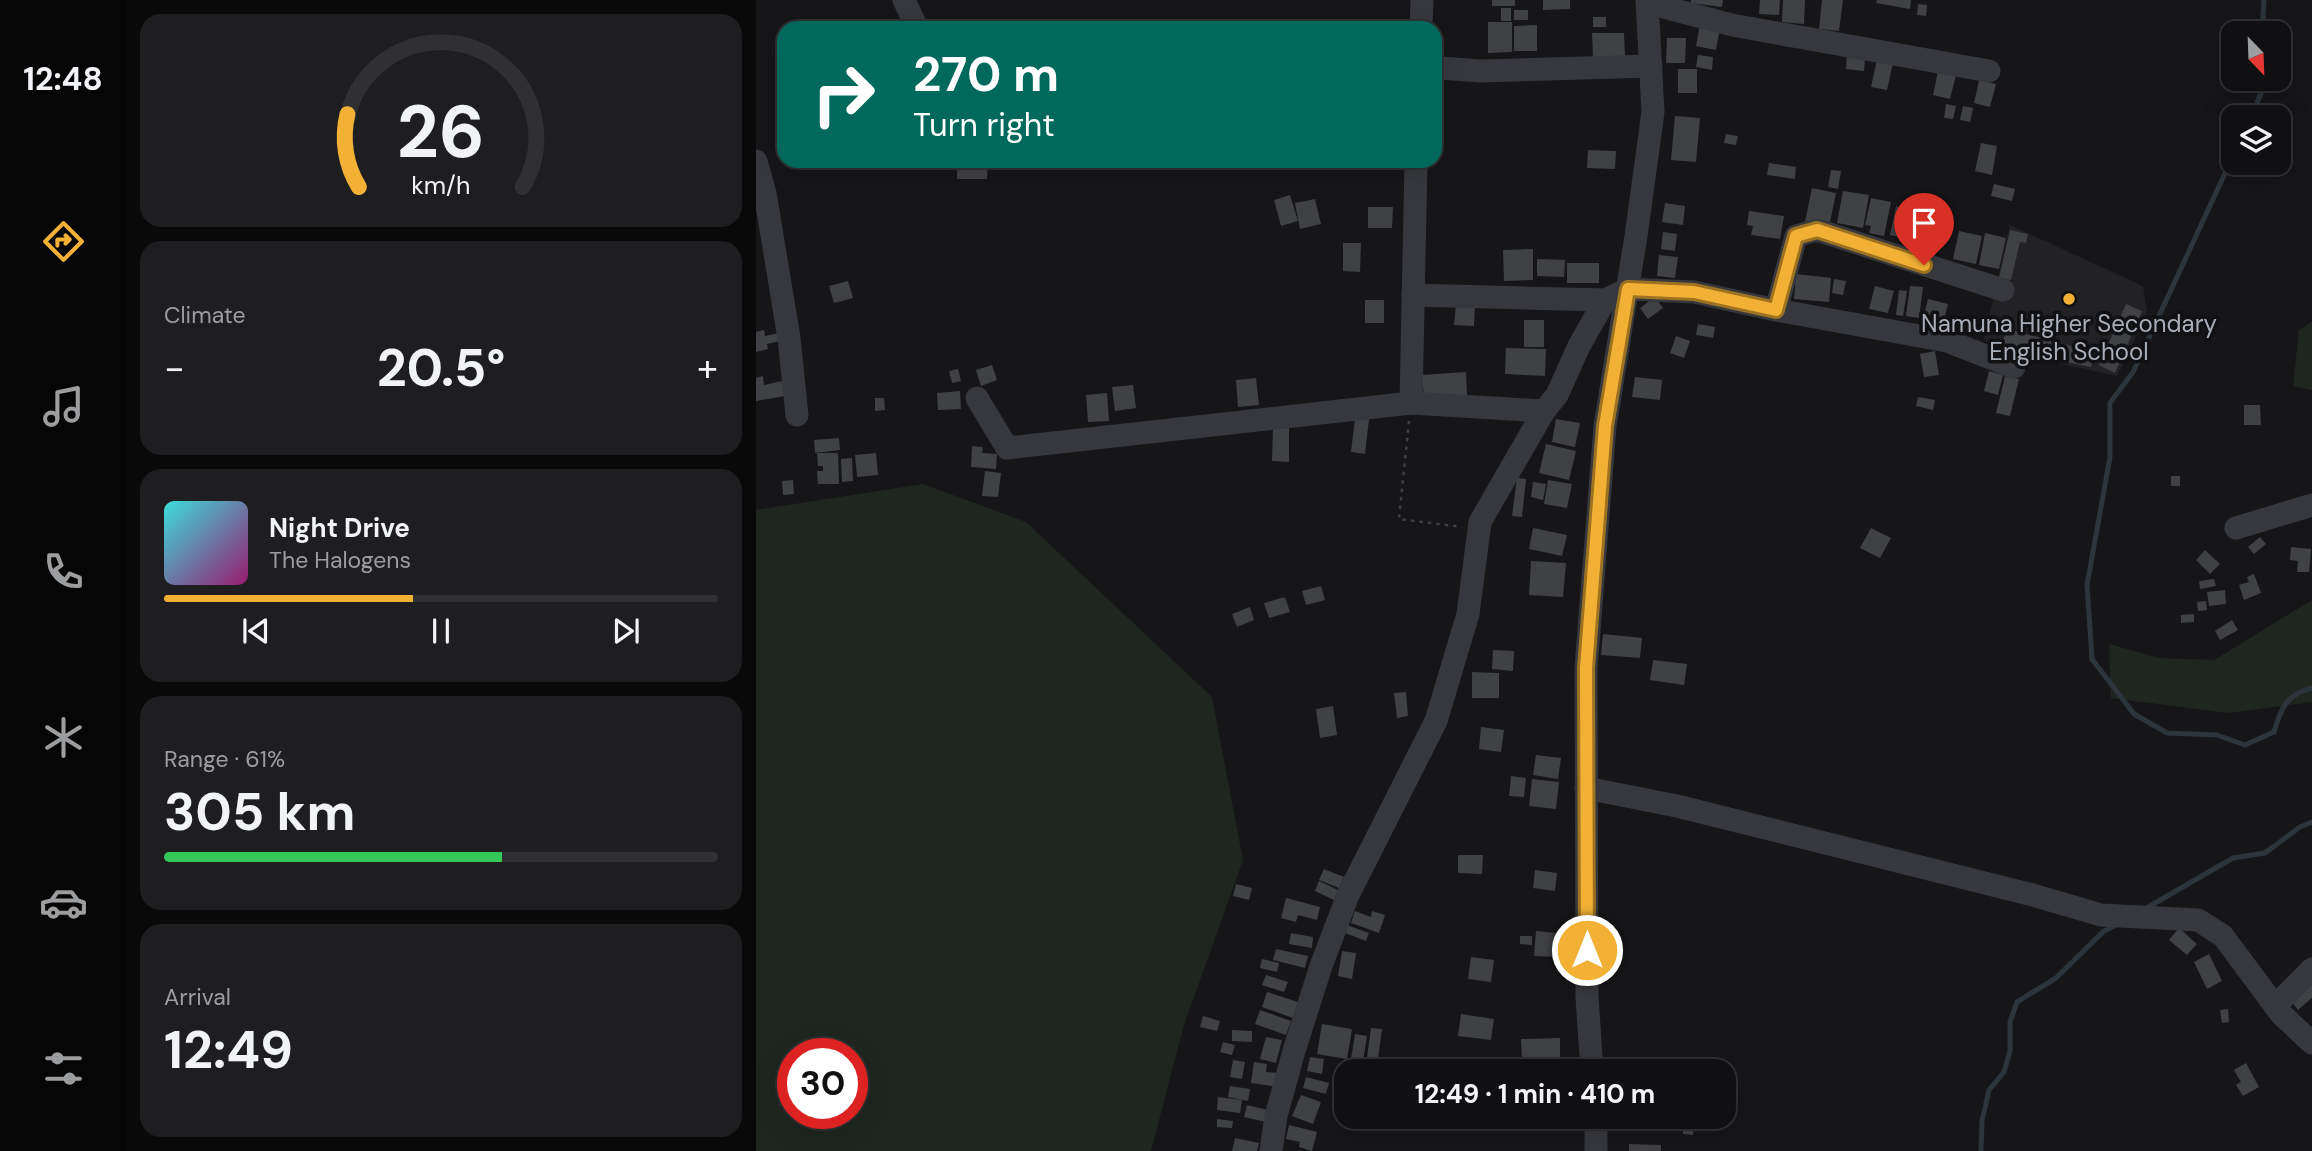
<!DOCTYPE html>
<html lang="en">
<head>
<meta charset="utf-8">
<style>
	:root { --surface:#101012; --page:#1e1e20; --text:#f1f3f6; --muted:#9c9d9f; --line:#303032; --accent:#f2b134 }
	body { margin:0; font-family:"DM Sans",sans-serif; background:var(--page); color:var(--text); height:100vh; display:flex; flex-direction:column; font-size:26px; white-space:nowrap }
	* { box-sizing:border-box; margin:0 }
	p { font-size:23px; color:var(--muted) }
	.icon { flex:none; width:38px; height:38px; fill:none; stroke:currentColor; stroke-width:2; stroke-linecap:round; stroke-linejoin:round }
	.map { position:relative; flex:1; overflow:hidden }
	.side { display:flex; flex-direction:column; gap:14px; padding:14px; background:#09090a; width:630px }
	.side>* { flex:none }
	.top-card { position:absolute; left:21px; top:21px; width:665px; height:147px; border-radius:21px; box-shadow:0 7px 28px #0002,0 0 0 2px var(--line); background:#00695c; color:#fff; overflow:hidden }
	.needle { width:46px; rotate:157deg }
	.fabs { position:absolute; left:1465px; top:21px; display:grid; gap:14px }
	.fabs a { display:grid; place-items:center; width:70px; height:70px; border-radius:14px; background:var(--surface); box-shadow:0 7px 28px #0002,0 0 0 2px var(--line); font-size:35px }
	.speed { position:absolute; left:21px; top:1038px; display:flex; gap:14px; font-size:35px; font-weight:700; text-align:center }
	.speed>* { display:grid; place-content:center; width:91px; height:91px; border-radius:50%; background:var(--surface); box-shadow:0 7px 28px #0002,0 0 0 2px var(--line); line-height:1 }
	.speed .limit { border:10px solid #d22; background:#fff; color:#111 }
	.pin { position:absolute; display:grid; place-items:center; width:60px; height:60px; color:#fff; margin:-72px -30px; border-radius:50% 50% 50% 0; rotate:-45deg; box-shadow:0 0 7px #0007 }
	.pin .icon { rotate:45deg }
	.me { position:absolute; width:77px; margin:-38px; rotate:0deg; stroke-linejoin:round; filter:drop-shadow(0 0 5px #0008) }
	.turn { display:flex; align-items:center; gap:24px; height:147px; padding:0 21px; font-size:32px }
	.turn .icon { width:91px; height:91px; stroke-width:2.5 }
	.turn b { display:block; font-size:49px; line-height:60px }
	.big { font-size:52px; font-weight:700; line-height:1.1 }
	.side .tile { flex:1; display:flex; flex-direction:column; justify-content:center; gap:10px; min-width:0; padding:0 24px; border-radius:21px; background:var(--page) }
	.side .dial { align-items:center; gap:0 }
	.dial svg { height:182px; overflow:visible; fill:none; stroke:var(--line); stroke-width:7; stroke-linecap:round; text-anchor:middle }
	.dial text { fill:var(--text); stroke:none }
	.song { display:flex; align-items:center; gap:21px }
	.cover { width:84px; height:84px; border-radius:10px; background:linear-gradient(135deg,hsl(180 70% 55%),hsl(320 70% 35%)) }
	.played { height:7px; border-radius:4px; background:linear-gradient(90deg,var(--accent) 45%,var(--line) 45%) }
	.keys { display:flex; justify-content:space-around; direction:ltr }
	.heat { display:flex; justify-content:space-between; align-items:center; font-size:38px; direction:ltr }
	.charge { height:10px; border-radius:5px; background:linear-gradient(90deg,#34c759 61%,var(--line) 0) }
	.trip { position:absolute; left:578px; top:1059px; width:402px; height:70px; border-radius:21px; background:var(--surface); box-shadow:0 7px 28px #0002,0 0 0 2px var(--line); font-weight:700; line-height:70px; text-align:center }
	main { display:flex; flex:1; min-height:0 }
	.tab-bar { display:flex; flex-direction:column; width:126px; justify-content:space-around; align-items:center; background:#060607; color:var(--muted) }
	.tab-bar .icon { width:49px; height:49px }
	.tab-bar .on { color:var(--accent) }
	.tab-bar b { font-size:32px; color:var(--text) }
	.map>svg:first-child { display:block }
</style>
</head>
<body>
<main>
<nav class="tab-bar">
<b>12:48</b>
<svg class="icon on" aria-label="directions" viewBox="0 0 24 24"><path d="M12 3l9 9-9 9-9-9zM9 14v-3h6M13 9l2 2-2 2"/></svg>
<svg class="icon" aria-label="music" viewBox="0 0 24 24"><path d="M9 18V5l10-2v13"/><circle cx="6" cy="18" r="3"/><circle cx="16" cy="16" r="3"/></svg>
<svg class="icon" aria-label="phone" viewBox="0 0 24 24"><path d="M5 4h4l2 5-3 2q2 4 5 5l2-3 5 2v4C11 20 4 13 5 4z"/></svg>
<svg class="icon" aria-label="climate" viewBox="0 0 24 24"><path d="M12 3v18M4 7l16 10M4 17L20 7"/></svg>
<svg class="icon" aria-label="car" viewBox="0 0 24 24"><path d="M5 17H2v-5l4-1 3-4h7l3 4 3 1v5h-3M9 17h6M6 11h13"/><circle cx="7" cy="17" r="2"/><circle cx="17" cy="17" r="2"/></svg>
<svg class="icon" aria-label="filters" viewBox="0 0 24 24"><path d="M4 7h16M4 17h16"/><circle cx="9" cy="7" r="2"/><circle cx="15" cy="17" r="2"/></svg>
</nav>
<section class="side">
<div class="tile dial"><svg viewBox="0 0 100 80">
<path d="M14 69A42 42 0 1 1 86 69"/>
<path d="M14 69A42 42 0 0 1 9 37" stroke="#f2b134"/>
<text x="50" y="56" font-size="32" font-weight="700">26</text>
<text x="50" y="72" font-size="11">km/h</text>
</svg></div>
<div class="tile"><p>Climate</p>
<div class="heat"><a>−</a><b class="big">20.5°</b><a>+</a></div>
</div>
<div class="tile">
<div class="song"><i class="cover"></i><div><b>Night Drive</b><p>The Halogens</p></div></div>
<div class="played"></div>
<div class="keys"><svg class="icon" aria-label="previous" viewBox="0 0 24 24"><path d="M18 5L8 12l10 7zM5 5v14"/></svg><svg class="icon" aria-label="pause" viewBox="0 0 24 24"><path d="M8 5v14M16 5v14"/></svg><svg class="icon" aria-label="next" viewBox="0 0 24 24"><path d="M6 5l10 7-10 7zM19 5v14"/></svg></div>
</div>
<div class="tile"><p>Range · 61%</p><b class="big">305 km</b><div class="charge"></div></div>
<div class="tile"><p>Arrival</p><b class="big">12:49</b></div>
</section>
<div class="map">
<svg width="1556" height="1151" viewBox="0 0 1556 1151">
	<rect width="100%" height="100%" fill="#161618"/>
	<polygon fill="#222225" points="1254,225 1387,286 1391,312 1361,376 1241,350 1228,339"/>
	<g fill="#1e261f" fill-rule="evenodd">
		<polygon points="1556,322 1556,390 1537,386 1543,330"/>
		<path d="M167,484L270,522L456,697L487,860L428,1025L395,1151H0V510ZM37,1054H96V1113H37Z"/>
		<polygon points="1556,600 1556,702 1472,713 1355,698 1353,644 1403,658 1458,660"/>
	</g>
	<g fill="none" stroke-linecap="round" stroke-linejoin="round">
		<g stroke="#2c353c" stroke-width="5">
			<polyline points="1508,0 1507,18 1510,33"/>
			<polyline points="1495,117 1511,79"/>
			<path d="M1477,156L1377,372L1354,403V457L1331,585L1336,659L1378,714L1411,733L1461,735L1489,745L1518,732C1525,708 1530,695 1556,688"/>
			<polyline points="1387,910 1477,858 1509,853 1544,827 1556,822"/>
			<polyline points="1225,1151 1226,1121 1233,1090 1248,1072 1254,1051 1254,1022 1261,1002 1300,978 1348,931 1360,925"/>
		</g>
	</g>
	<g fill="#404145">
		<rect x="736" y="0" width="23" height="6"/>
		<polygon points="787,0 814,0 814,9 787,10"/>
		<polygon points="935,0 967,0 966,7 935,3"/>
		<polygon points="1004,0 1024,0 1023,15 1003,14"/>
		<polygon points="1027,0 1049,0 1048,24 1026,22"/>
		<polygon points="1066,0 1087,0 1083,31 1063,29"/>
		<polygon points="1121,0 1155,0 1154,9 1120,3"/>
		<polygon points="1162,4 1171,5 1170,16 1161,15"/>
		<rect x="745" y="8" width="10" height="13"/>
		<rect x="758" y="10" width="14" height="10"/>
		<rect x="837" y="17" width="13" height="10"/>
		<polygon points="732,22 756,22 756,52 732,53"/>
		<polygon points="944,24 964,27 960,50 940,46"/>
		<polygon points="781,25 781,51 758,51 758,26"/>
		<polygon points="836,33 868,33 869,57 837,58"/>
		<polygon points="911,38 930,38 929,63 910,63"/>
		<polygon points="942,55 957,57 956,70 940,67"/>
		<polygon points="1091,55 1109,57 1108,71 1090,69"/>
		<polygon points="1121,59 1137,63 1131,90 1115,87"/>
		<rect x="922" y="69" width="19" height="24"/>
		<polygon points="1182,71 1200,75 1194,99 1177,95"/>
		<polygon points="1223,80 1240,84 1234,107 1218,103"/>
		<polygon points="1190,104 1200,106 1197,119 1188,118"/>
		<polygon points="1207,106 1217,108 1214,122 1204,120"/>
		<polygon points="919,116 944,118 940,162 915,160"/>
		<polygon points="970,134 982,136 980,145 968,143"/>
		<polygon points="1225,143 1241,146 1236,175 1219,171"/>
		<polygon points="832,150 860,151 859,169 831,168"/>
		<polygon points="201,161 232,161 231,179 201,179"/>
		<polygon points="1013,163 1040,167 1039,179 1011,175"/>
		<polygon points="1075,170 1085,171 1082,189 1072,187"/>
		<polygon points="1238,184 1259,189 1256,201 1235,196"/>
		<polygon points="1056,188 1080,193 1073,227 1049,222"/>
		<polygon points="1087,191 1113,195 1107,228 1081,223"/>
		<polygon points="534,195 542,221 525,226 518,200"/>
		<polygon points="1115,198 1135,202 1128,236 1113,233 1115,226 1109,225"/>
		<polygon points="559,199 565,224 544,229 539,203"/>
		<polygon points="909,203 929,206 927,225 906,222"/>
		<polygon points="1140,206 1163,211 1157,240 1134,235"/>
		<polygon points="612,207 637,207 636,228 612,228"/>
		<polygon points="993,211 1028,216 1024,239 995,235 997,226 991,225"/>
		<polygon points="1254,230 1272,234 1270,243 1264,242 1255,280 1243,278"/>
		<polygon points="1203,231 1226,236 1220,264 1197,259"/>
		<polygon points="907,232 921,234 919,251 905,249"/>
		<polygon points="1229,233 1250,238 1243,269 1223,265"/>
		<polygon points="587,243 605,243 604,272 587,271"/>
		<polygon points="777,249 777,280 748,281 747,250"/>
		<polygon points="903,255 922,257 919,278 901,276"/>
		<polygon points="781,259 809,260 808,277 781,276"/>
		<rect x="811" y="263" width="32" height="20"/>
		<polygon points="1040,274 1075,278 1073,302 1038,299"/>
		<polygon points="1078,279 1090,281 1087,295 1076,293"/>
		<polygon points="92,281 97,298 78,303 73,286"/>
		<polygon points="1119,286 1138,291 1132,313 1113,309"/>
		<polygon points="1154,286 1167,287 1163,318 1150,316"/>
		<polygon points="1143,290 1151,291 1147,316 1140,315"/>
		<polygon points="899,297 907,308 892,319 884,308"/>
		<polygon points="1172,299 1192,304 1186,329 1166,324"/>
		<rect x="609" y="300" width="19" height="23"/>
		<polygon points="1370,304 1386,311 1359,373 1343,365"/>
		<polygon points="700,305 719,306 718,326 698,325"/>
		<rect x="768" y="320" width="20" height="27"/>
		<polygon points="942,324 959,327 957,338 940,335"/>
		<polygon points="1250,329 1339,352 1335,367 1245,349"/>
		<polygon points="8,330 9,336 23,333 24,341 11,344 12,349 0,352 0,332"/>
		<polygon points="920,336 934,341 928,358 914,353"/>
		<polygon points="750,348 790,349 789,376 749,374"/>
		<polygon points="1179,351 1183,375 1168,377 1164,354"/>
		<polygon points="236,365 241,380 225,386 220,370"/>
		<polygon points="202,369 205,381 196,383 193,371"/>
		<polygon points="1233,371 1247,375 1242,395 1228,391"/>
		<polygon points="710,372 711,395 668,398 666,375"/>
		<polygon points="7,376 8,385 26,381 29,396 0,401 0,378"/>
		<polygon points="1249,376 1263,379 1254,416 1240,413"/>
		<polygon points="879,377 906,380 904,400 876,397"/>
		<polygon points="500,378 503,405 482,407 480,380"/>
		<polygon points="377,385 380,408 359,411 356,387"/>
		<polygon points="204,391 205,409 182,410 181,393"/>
		<polygon points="351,393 353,421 332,422 330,395"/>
		<polygon points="1162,397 1179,400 1177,410 1160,406"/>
		<polygon points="119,398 128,398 129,410 119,411"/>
		<polygon points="1488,405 1504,405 1505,425 1488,425"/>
		<polygon points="599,418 613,419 609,454 595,452"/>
		<polygon points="800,419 824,423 819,447 796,442"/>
		<polygon points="517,428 533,428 533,462 516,461"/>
		<polygon points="83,438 84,450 59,453 58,440"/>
		<polygon points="790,444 820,451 813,480 783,473"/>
		<polygon points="216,446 227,447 226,453 241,454 240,469 215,467"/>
		<polygon points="61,453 82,453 83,484 62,484 61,471 67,471 67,466 62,466"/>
		<polygon points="120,453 122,475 101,477 99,455"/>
		<polygon points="96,458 97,481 86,482 85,459"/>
		<polygon points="229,471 245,473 242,497 226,496"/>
		<rect x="1415" y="476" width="9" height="10"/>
		<polygon points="761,478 770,479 766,517 756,516"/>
		<polygon points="37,480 38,494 27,495 26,481"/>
		<polygon points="792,480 816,484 811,508 788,504"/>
		<polygon points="777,482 790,484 787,500 775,497"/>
		<polygon points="777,528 811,535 806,556 773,549"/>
		<polygon points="1115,528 1135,538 1124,558 1104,548"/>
		<polygon points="1504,537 1510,544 1498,554 1492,547"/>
		<polygon points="1535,547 1555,549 1553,572 1541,572 1542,561 1534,560"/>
		<polygon points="1449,550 1464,564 1454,574 1440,560"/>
		<polygon points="775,561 810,563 807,597 773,595"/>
		<polygon points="1498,574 1505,593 1488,600 1483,585 1493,582 1491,577"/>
		<polygon points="1458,579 1460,586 1444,589 1443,581"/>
		<polygon points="565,586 569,600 550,605 546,591"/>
		<polygon points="1469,590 1470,604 1453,606 1451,592"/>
		<polygon points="529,597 534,612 513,618 508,603"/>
		<polygon points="1450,601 1451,610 1442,611 1441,602"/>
		<polygon points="494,607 498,620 481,627 476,614"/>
		<polygon points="1438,614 1438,622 1425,623 1425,615"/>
		<polygon points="1476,620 1482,630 1464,640 1459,631"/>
		<polygon points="847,634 886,638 884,658 845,655"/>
		<polygon points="737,650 758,651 757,671 736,669"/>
		<polygon points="897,660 931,664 928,685 894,680"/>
		<polygon points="716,672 743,673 743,698 716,698"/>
		<polygon points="650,692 652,716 641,718 638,693"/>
		<polygon points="577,706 581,735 564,738 560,709"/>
		<polygon points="725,727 748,730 745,752 723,749"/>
		<polygon points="780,755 805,758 802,779 777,775"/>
		<polygon points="755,776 770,778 768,797 753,796"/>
		<polygon points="776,779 803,782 800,809 773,806"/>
		<polygon points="702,855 727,855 726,874 702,873"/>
		<polygon points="568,869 588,877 583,888 563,880"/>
		<polygon points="779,870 801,873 799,891 777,888"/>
		<polygon points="563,881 582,890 578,900 559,891"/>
		<polygon points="480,884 496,888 493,900 477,896"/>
		<polygon points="530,898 564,907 561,920 542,915 540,922 525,918"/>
		<polygon points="599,911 615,917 616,911 629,915 623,933 595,923"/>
		<polygon points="591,925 613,933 610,941 589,933"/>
		<polygon points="1423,928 1441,944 1431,955 1413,940"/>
		<polygon points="780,931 801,933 800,957 778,956"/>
		<polygon points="535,933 557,937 556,948 533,944"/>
		<polygon points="764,936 776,936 776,945 764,944"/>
		<polygon points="520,949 552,956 549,968 517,960"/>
		<polygon points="586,951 600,953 596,979 582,976"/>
		<polygon points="1453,954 1466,981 1451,989 1438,962"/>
		<polygon points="715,957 738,960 735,982 712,979"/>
		<polygon points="506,959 523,963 521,972 504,968"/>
		<polygon points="510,975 532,982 528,992 506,985"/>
		<polygon points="1556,983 1556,998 1542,1010 1535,1001"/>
		<polygon points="511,992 542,1002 537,1018 506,1007"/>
		<polygon points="1472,1009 1473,1022 1466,1023 1464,1010"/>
		<polygon points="504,1010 535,1021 530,1035 499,1024"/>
		<polygon points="705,1014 738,1019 735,1040 702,1036"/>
		<polygon points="447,1016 464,1021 461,1031 444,1027"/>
		<polygon points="566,1024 596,1029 591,1059 561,1054"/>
		<polygon points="615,1028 626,1029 622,1059 611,1058"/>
		<polygon points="476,1030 496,1031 496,1042 476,1041"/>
		<polygon points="599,1034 611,1036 607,1061 595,1059"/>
		<polygon points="510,1037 526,1040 520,1063 504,1059"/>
		<polygon points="804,1038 804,1063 766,1064 765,1039"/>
		<polygon points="467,1042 479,1045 476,1055 464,1052"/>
		<polygon points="554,1057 568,1059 566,1074 551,1071"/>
		<polygon points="866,1058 876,1058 877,1071 867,1071"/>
		<polygon points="863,1059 864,1068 851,1069 850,1060"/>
		<polygon points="477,1060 489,1062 486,1079 474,1077"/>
		<polygon points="498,1062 511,1064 510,1072 524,1073 522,1087 495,1083"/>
		<polygon points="1490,1063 1503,1087 1487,1096 1480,1085 1485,1082 1478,1070"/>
		<rect x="773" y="1067" width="30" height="4"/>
		<polygon points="550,1077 573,1083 570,1094 547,1088"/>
		<polygon points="474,1086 494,1089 492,1101 472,1097"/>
		<polygon points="545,1095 565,1102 557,1124 536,1116"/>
		<polygon points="462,1097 486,1100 484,1113 461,1110"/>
		<polygon points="491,1105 512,1110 510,1122 488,1117"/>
		<rect x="800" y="1116" width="16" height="9"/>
		<polygon points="911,1117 926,1118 924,1129 911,1128"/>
		<polygon points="461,1119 477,1121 476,1128 461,1127"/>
		<polygon points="927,1120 938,1121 937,1135 927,1134"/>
		<polygon points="533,1125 561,1132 556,1151 543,1147 544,1142 530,1139"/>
		<polygon points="479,1138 503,1143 501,1151 476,1151"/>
		<polygon points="873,1144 905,1145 905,1151 873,1151"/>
	</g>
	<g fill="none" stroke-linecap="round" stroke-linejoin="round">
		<polyline stroke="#3d3f44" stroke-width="2.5" stroke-dasharray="3.5 5" stroke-linecap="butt" points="653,421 643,519 706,527"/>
		<g stroke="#37383d" stroke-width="23">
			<polyline points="148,0 161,28"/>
			<polyline points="892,3 976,25 1233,71"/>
			<polyline points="665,28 666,0"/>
			<polyline points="679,71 684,68 725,71 895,66"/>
			<polyline points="0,161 9,193 33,338 41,415"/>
			<polyline points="657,295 849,300"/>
			<polyline points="1020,310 1040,236 1061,230 1247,290"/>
			<polyline points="221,398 251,448 655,403 788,411"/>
			<polyline points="655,403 660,161"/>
			<polyline points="1480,528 1556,505"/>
			<polyline points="830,788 921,806 1277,895 1345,915 1442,920 1467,936 1525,1014 1556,1043"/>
			<polyline points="1519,1006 1556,969"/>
			<polyline points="836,1071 831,997 830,668 849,426 880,236 897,112 891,0"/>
			<polyline points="840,1116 840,1151"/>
			<polyline points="515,1151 520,1116 538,1051 565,966 592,895 680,721 712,614 724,522 788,411 801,395 823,346 849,300 872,289 938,292 1020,310 1191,341 1258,367"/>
		</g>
	</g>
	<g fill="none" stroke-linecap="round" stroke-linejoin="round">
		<defs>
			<polyline id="route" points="831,950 830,668 849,426 872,289 938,292 1020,310 1040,236 1061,230 1168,265"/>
		</defs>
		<use href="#route" stroke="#9d7322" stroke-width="18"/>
		<use href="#route" stroke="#f2b134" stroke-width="12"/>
	</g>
	<circle fill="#f2b134" stroke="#111113" stroke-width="2.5" cx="1313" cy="299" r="7"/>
	<g text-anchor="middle" stroke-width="7" stroke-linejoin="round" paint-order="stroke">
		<g font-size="24" fill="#a8adb8" stroke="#111113">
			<text x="1313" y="332">Namuna Higher Secondary<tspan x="1313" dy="28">English School</tspan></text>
		</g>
	</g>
</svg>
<div class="fabs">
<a><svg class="needle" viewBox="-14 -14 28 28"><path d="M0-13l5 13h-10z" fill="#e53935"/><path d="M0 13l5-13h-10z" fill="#9c9d9f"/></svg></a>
<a><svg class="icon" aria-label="layers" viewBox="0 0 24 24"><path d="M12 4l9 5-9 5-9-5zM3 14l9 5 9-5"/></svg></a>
</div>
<div class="speed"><div class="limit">30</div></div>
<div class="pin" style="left:1168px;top:265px;background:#d93025"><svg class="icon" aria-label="arrive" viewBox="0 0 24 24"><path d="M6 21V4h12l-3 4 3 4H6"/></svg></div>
<svg class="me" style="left:831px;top:950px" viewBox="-20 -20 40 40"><circle r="17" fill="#f2b134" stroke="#fff" stroke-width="3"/><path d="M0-11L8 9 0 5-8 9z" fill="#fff"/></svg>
<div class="trip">12:49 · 1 min · 410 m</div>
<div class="top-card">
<div class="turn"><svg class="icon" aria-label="right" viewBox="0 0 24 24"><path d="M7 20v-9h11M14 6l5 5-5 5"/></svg><div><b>270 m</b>Turn right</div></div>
</div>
</div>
</main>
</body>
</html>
